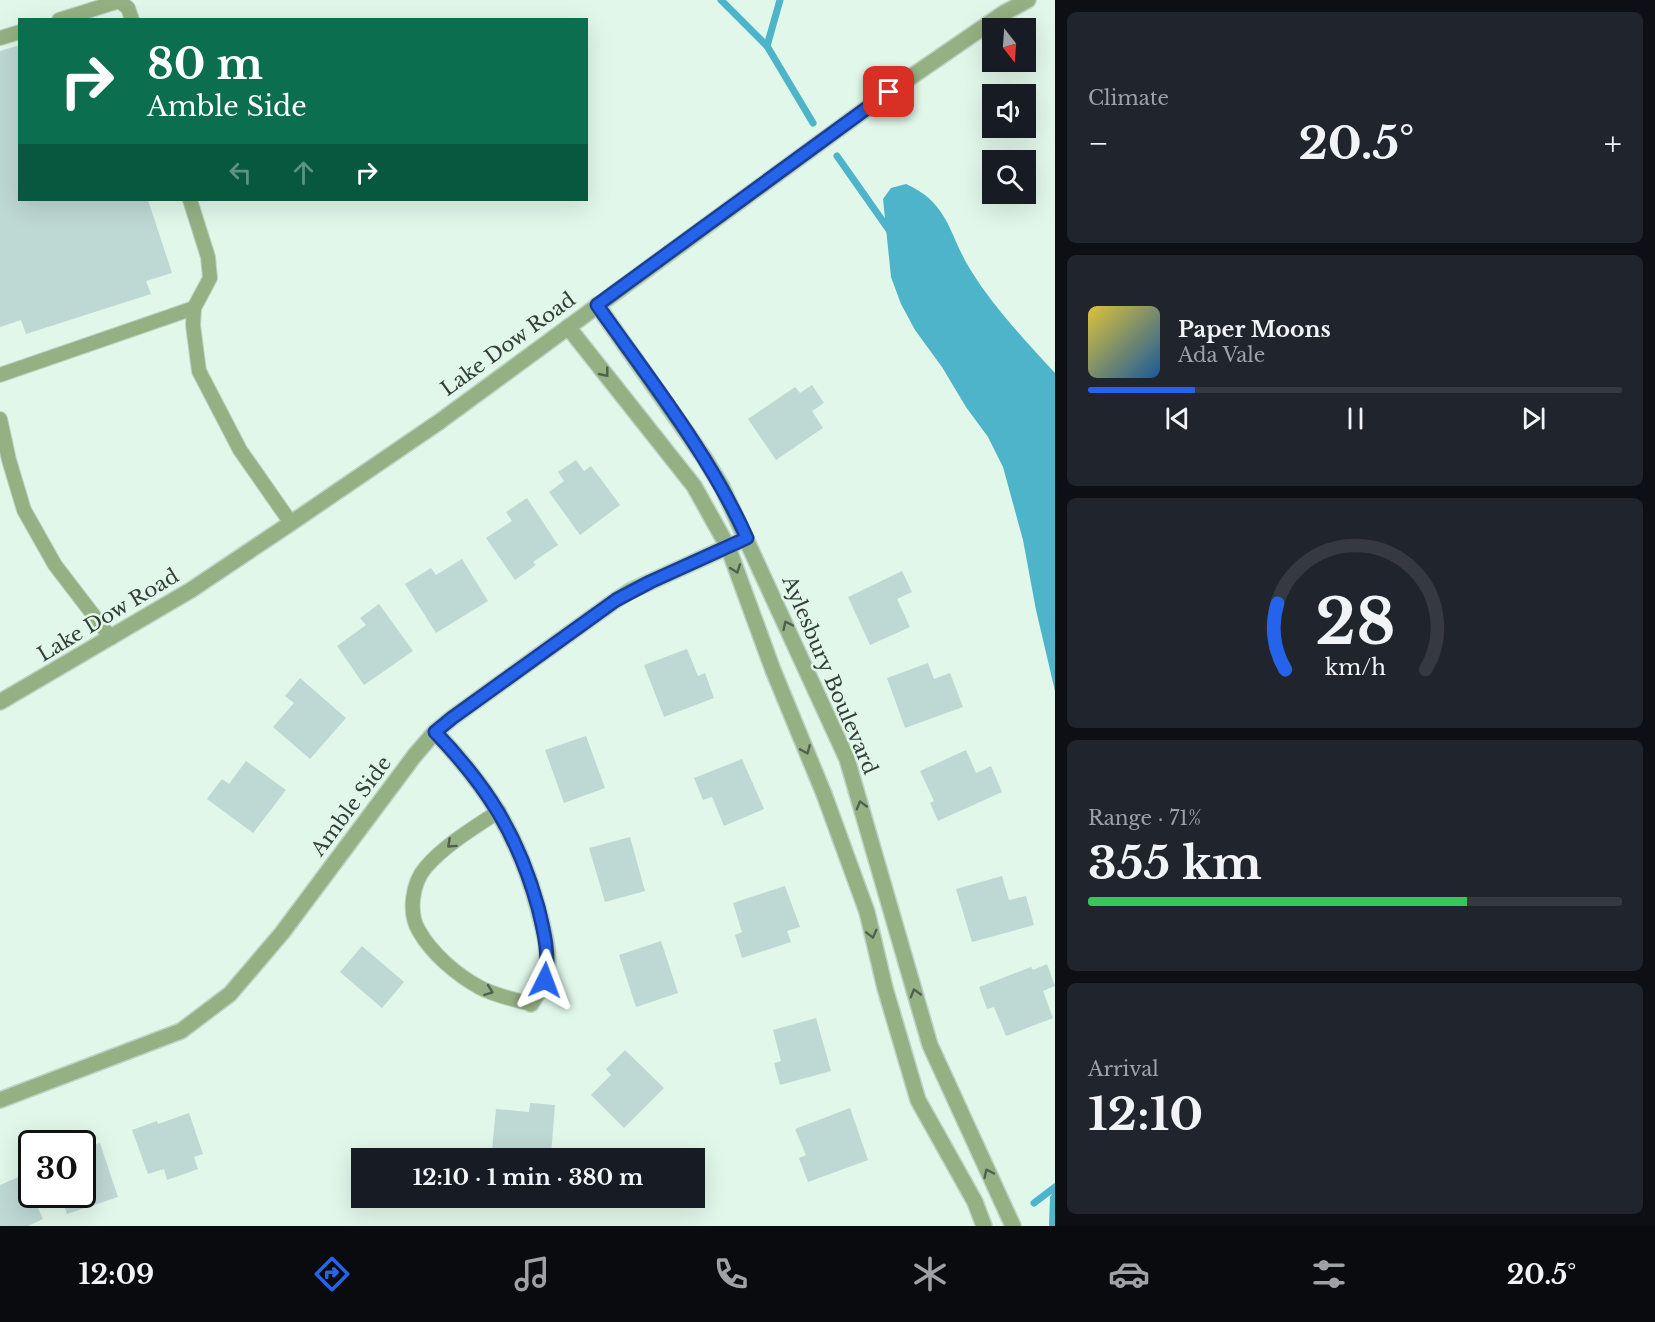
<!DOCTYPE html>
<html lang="en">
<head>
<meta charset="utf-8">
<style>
	:root { --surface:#171b24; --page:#20242c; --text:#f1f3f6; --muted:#9ea1a6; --line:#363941; --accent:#2563eb }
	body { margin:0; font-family:"Libre Baskerville",serif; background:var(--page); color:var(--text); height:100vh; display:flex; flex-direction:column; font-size:22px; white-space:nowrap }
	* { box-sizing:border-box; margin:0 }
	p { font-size:20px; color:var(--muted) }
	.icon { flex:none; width:33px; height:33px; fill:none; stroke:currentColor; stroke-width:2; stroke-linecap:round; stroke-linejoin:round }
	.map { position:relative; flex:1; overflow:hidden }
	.details { display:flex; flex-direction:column; gap:12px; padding:12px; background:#0d0f14; width:600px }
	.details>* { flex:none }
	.banner { position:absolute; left:18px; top:18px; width:570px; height:183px; border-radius:0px; box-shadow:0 6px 24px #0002; background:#0b6e4f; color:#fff; overflow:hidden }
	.needle { width:39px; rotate:163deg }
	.buttons { position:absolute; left:982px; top:18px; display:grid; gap:12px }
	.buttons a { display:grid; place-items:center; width:54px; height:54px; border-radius:0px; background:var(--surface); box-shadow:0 6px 24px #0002; font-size:30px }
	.speed { position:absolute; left:18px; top:1130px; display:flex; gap:12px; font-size:30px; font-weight:700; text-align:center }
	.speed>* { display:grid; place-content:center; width:78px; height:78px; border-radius:50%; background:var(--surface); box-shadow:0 6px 24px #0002; line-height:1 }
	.speed .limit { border:3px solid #111; border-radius:9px; background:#fff; color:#111 }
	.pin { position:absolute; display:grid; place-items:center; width:51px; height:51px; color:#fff; margin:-26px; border-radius:12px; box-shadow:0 3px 9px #0006 }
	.me { position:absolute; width:66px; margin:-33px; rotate:3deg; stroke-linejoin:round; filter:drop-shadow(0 0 4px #0008) }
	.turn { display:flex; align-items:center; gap:21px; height:126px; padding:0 30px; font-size:27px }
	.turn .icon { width:78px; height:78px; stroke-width:2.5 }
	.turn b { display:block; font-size:42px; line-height:51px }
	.lanes { display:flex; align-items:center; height:57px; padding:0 30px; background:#0003; justify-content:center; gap:30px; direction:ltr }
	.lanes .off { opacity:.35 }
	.big { font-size:45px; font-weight:800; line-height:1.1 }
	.details .widget { flex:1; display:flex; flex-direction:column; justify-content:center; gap:9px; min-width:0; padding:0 21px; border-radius:9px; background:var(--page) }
	.details .dial { align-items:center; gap:0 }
	.dial svg { height:156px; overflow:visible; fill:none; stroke:var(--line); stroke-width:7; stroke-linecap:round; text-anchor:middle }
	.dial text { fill:var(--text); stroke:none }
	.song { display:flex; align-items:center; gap:18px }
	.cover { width:72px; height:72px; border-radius:9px; background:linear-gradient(135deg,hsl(50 70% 55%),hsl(210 70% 35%)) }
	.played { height:6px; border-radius:3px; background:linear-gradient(90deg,var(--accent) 20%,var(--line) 20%) }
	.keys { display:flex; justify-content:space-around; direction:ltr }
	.heat { display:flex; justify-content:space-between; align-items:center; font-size:33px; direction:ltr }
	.charge { height:9px; border-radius:4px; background:linear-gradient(90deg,#34c759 71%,var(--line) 0) }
	.trip { position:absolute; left:351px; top:1148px; width:354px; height:60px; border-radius:0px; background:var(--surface); box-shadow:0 6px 24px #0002; font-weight:800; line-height:60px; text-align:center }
	.menu { display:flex; height:96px; justify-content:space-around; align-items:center; background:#090b0e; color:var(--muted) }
	.menu .icon { width:42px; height:42px }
	.menu .current { color:var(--accent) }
	.menu b { font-size:27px; color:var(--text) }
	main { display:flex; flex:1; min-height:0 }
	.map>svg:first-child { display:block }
</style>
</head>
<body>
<main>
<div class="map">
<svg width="1055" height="1226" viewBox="0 0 1055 1226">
	<rect width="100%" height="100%" fill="#e1f7ea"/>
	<g fill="#4db4c9">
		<path d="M906,184C949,203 948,233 970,269C993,307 1025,340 1055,373V691L1036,610L1023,540L1003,467L988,437L966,407L942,367L915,330L901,304L891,277L883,199L891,188Z"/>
		<polygon points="1055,1189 1055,1226 1049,1226 1050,1197"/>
	</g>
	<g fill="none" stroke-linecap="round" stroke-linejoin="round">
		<g stroke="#4db4c9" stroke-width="7">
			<polyline points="721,0 767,46 813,123"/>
			<polyline points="767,46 780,0"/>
			<polyline points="837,156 889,230"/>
			<polyline points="1034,1203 1055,1187"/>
		</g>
	</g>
	<g fill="#bed8d4">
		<polygon points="20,45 20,200 148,200 172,273 146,281 151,294 26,334 21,320 0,327 0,51"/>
		<polygon points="812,385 824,403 812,411 823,428 776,460 748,419 795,387 800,393"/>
		<polygon points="576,460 584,471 591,466 620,505 580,535 549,492 564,481 558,472"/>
		<polygon points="527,498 558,545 533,562 536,565 515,580 486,538 512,521 506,512"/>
		<polygon points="462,559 488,601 436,633 405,584 431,568 436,575"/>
		<polygon points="902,571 912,592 897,599 910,627 870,645 848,597"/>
		<polygon points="379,604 413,651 364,685 337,646 366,625 360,618"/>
		<polygon points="687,649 698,676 705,673 714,698 664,717 644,665"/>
		<polygon points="928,663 934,679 950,673 963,707 905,728 887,678"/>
		<polygon points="300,678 346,718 310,759 273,727 294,703 285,696"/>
		<polygon points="586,736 605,788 564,803 545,750"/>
		<polygon points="966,750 976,773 991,766 1002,792 938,821 930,803 934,801 920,771"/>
		<polygon points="742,759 764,809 724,826 712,797 703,800 694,778"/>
		<polygon points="246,761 286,790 253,833 207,799 222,779 229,784"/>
		<polygon points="630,837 645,891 605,902 589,848"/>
		<polygon points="1002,876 1009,900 1026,896 1034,925 972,942 956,889"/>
		<polygon points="785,886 800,927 787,931 791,942 742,958 735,935 742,932 733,903"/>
		<polygon points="661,941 678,993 636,1007 619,955"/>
		<polygon points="362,946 404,982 382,1008 340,972"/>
		<polygon points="1047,964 1055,986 1043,991 1053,1018 1006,1036 994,1007 987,1009 979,987 1031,967 1033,970"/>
		<polygon points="816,1018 831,1071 780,1085 774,1063 781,1061 773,1030"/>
		<polygon points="625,1050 664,1088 624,1128 591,1095 611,1075 606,1069"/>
		<polygon points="530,1103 555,1105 551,1155 492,1150 496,1109 529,1112"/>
		<polygon points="850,1108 868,1160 808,1182 799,1158 806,1155 795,1129"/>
		<polygon points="189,1113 203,1154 194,1157 198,1169 167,1180 164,1169 148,1174 132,1130 157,1121 158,1124"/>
		<polygon points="100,1143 118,1197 67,1214 60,1194 82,1194 82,1149"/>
		<polygon points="23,1175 43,1219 28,1226 0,1226 0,1185"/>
	</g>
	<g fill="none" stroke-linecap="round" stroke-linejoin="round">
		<defs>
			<g id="service">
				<polyline points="59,20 119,1 128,8 132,20"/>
				<polyline points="0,38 20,32"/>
				<polyline points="190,200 208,257 210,278 194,308 193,325 199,371 240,450 291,523"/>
				<polyline points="0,375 194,308"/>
				<polyline points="0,419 9,460 24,510 55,565 111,638"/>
				<path d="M499,811C474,828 446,844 426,867C412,883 408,913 419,931C432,954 457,975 479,987C495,996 514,999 531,1004"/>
			</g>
			<g id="minor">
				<polyline points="597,305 705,459 722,487 847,759 930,1045 1013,1226"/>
				<polyline points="568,327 694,486 728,547 773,670 824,794 867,912 885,988 918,1100 975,1202 984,1226"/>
				<path d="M435,732C487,786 518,835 538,908C543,928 550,950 547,971C545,983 537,994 531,1004"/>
				<polyline points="0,1100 181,1031 230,994 282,933 415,755 435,732 452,718 616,600 630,591 736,543"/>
			</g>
			<polyline id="tertiary" points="0,702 191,590 291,523 439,422 889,92 1004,13 1028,0"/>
		</defs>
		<use href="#service" stroke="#bed2c6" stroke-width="16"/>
		<use href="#minor" stroke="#bed2c6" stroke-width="18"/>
		<use href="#tertiary" stroke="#bed2c6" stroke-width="18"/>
		<use href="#service" stroke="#94b183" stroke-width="14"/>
		<use href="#minor" stroke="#94b183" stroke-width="15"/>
		<use href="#tertiary" stroke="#94b183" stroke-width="15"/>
	</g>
	<defs><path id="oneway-chevron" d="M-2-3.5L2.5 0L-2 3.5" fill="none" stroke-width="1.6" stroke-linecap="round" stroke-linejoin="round" transform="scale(1.5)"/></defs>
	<g stroke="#51604e">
		<use href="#oneway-chevron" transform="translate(605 373) rotate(51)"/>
		<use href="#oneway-chevron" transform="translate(736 569) rotate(70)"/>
		<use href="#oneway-chevron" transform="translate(787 625) rotate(-115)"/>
		<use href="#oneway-chevron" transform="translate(806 750) rotate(67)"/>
		<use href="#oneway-chevron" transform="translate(861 805) rotate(-106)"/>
		<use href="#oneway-chevron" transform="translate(451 844) rotate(138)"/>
		<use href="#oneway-chevron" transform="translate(872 934) rotate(76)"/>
		<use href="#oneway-chevron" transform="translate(489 991) rotate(20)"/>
		<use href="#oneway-chevron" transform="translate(915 993) rotate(-106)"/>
		<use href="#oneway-chevron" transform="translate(988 1173) rotate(-115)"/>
	</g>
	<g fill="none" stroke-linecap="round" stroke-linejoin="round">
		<defs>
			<path id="route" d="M545,980C550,956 544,931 538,907C518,835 487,786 435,732L452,718L616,600L650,582L747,538C709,454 650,380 597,305L889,92"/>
		</defs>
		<use href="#route" stroke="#184099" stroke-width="15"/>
		<use href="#route" stroke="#2563eb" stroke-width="10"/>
	</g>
	<g text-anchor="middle" stroke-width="5" stroke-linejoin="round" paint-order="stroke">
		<g font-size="20" fill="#343d38" stroke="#e1f7ea">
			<text transform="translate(508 344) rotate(-36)" y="7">Lake Dow Road</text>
			<text transform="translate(108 615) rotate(-31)" y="7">Lake Dow Road</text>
			<text transform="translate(830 675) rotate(67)" y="7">Aylesbury Boulevard</text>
			<text transform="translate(351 806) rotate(-53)" y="7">Amble Side</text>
		</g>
	</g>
</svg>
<div class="buttons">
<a><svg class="needle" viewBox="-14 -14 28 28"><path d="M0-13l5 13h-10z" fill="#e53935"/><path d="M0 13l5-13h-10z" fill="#9ea1a6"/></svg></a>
<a><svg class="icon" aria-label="sound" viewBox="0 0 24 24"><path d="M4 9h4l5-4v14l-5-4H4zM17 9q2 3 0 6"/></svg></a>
<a><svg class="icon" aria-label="search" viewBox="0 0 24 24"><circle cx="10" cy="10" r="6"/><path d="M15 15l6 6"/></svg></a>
</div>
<div class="speed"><div class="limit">30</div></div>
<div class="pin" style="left:889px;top:92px;background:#d93025"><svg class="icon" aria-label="arrive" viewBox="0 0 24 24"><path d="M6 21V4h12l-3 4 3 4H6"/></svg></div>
<svg class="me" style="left:545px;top:980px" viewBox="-20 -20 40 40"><path d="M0-17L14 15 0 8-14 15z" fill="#2563eb" stroke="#fff" stroke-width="4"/></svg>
<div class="trip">12:10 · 1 min · 380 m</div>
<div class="banner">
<div class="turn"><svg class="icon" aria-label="right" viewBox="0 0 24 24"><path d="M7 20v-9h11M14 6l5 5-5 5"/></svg><div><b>80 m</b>Amble Side</div></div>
<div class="lanes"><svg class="icon off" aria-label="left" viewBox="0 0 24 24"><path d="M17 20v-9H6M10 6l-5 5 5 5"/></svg><svg class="icon off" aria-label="ahead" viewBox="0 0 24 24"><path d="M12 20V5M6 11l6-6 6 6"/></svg><svg class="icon" aria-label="right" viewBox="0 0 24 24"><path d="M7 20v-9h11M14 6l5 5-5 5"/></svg></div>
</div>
</div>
<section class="details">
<div class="widget"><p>Climate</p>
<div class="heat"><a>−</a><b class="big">20.5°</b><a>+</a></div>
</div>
<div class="widget">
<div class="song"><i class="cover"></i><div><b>Paper Moons</b><p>Ada Vale</p></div></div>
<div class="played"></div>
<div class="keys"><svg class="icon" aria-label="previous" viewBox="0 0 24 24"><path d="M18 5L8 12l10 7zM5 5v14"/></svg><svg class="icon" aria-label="pause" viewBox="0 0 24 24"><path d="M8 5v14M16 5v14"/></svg><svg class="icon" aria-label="next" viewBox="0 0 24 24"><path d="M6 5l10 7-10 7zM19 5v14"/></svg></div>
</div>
<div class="widget dial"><svg viewBox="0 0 100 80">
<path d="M14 69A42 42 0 1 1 86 69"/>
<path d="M14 69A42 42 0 0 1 10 35" stroke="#2563eb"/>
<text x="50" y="56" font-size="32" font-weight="700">28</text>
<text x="50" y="72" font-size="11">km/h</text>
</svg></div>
<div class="widget"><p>Range · 71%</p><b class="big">355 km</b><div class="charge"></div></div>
<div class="widget"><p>Arrival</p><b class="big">12:10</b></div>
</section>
</main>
<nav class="menu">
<b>12:09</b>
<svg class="icon current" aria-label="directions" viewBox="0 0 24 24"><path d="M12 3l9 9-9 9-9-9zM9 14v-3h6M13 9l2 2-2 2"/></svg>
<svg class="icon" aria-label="music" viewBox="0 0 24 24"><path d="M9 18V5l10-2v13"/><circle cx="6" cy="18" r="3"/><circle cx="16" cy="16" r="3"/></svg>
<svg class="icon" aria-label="phone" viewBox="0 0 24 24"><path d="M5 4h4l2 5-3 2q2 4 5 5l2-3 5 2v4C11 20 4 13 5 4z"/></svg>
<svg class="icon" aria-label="climate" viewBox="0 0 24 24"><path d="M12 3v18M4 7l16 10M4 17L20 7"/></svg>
<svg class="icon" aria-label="car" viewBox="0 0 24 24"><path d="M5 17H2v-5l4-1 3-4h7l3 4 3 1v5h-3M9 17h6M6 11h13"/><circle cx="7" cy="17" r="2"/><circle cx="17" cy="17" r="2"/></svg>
<svg class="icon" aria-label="filters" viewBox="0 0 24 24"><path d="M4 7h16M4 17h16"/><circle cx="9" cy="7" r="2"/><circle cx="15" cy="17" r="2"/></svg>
<b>20.5°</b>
</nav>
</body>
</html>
